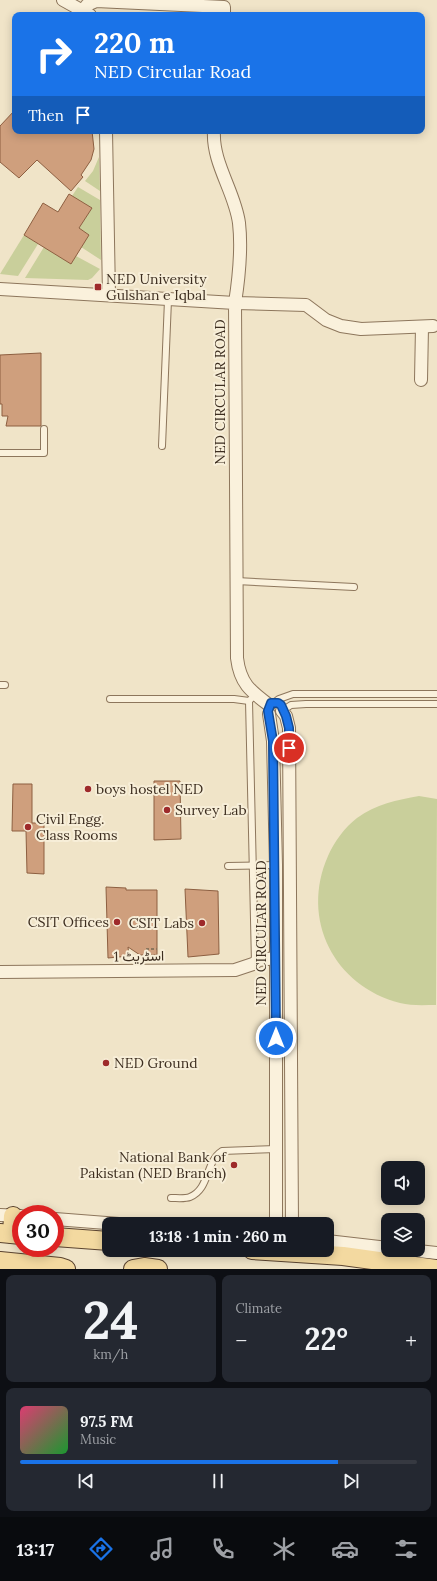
<!DOCTYPE html>
<html lang="en">
<head>
<meta charset="utf-8">
<style>
	:root { --surface:#171b24; --page:#242831; --text:#f1f3f6; --muted:#9ea1a6; --line:#363941; --accent:#1a73e8 }
	body { margin:0; font-family:Lora,Vazirmatn,serif; background:var(--page); color:var(--text); height:100vh; display:flex; flex-direction:column; font-size:15px; white-space:nowrap }
	* { box-sizing:border-box; margin:0 }
	p { font-size:13px; color:var(--muted) }
	.icon { flex:none; width:22px; height:22px; fill:none; stroke:currentColor; stroke-width:2; stroke-linecap:round; stroke-linejoin:round }
	.map { position:relative; height:1269px; overflow:hidden }
	.sheet { display:flex; flex-direction:column; gap:6px; padding:6px; background:#0d0f14; flex:1 }
	.sheet>* { flex:none }
	.banner { position:absolute; left:12px; top:12px; width:413px; height:122px; border-radius:8px; box-shadow:0 2px 10px #0003; background:#1a73e8; color:#fff; overflow:hidden }
	.tools { position:absolute; left:381px; top:1161px; display:grid; gap:8px }
	.tools a { display:grid; place-items:center; width:44px; height:44px; border-radius:8px; background:var(--surface); box-shadow:0 2px 10px #0003; font-size:20px }
	.speed { position:absolute; left:12px; top:1205px; display:flex; gap:8px; font-size:20px; font-weight:700; text-align:center }
	.speed>* { display:grid; place-content:center; width:52px; height:52px; border-radius:50%; background:var(--surface); box-shadow:0 2px 10px #0003; line-height:1 }
	.speed .limit { border:6px solid #d22; background:#fff; color:#111 }
	.pin { position:absolute; display:grid; place-items:center; width:34px; height:34px; color:#fff; margin:-17px; border:2px solid #fff; border-radius:50%; box-shadow:0 1px 4px #0007 }
	.me { position:absolute; width:44px; margin:-22px; rotate:0deg; stroke-linejoin:round; filter:drop-shadow(0 0 3px #0008) }
	.turn { display:flex; align-items:center; gap:14px; height:84px; padding:0 16px; font-size:18px }
	.turn .icon { width:52px; height:52px; stroke-width:2.5 }
	.turn b { display:block; font-size:28px; line-height:34px }
	.then { display:flex; align-items:center; height:38px; padding:0 16px; background:#0003; gap:8px; font-size:15px }
	.big { font-size:30px; font-weight:800; line-height:1.1 }
	.sheet .widget { flex:1; display:flex; flex-direction:column; justify-content:center; gap:6px; min-width:0; padding:0 14px; border-radius:8px; background:var(--page) }
	.sheet .dial { align-items:center; gap:0 }
	.dial b { font-size:52px; line-height:1 }
	.song { display:flex; align-items:center; gap:12px }
	.cover { width:48px; height:48px; border-radius:6px; background:linear-gradient(135deg,hsl(340 70% 55%),hsl(130 70% 35%)) }
	.played { height:4px; border-radius:2px; background:linear-gradient(90deg,var(--accent) 80%,var(--line) 80%) }
	.keys { display:flex; justify-content:space-around; direction:ltr }
	.heat { display:flex; justify-content:space-between; align-items:center; font-size:22px; direction:ltr }
	.sheet .tiles { flex:1; display:grid; gap:6px; grid-template-columns:1fr 1fr }
	.widget:last-child { grid-column:span 2 }
	.trip { position:absolute; left:102px; top:1217px; width:232px; height:40px; border-radius:8px; background:var(--surface); box-shadow:0 2px 10px #0003; font-weight:800; line-height:40px; text-align:center }
	.menu { display:flex; height:64px; justify-content:space-around; align-items:center; background:#090b0e; color:var(--muted) }
	.menu .icon { width:28px; height:28px }
	.menu .selected { color:var(--accent) }
	.menu b { font-size:18px; color:var(--text) }
	.map>svg:first-child { display:block }
</style>
</head>
<body>
<div class="map">
<svg width="437" height="1269" viewBox="0 0 437 1269">
	<rect width="100%" height="100%" fill="#f0e4c8"/>
	<g fill="#c9cf9b">
		<polygon points="99,157 100,191 85,181 93,171"/>
		<polygon points="78,187 100,200 101,260 81,247 89,235 79,228 92,208 72,196"/>
		<polygon points="24,235 38,244 18,276 0,274"/>
		<polygon points="44,247 71,264 76,256 100,269 92,278 88,280 25,278"/>
		<path d="M419,796L437,799L436,1005C425,1005 411,1006 400,1003C334,986 300,919 328,856C334,842 345,827 357,818C376,804 397,800 419,796Z"/>
	</g>
	<g fill="#cf9f7d" stroke="#8d5f41">
		<polygon points="15,110 15,131 92,131 94,149 91,160 81,175 83,177 71,191 37,160 19,178 0,162 0,126"/>
		<polygon points="69,194 92,208 79,228 89,235 71,264 24,235 43,203 58,212"/>
		<polygon points="41,353 41,426 6,426 8,416 2,416 2,404 0,404 0,355"/>
		<polygon points="154,781 180,781 181,839 154,840"/>
		<polygon points="13,784 32,784 32,823 44,823 44,874 27,873 26,831 12,831"/>
		<polygon points="106,887 126,888 126,890 157,890 157,955 140,955 128,947 129,956 108,958"/>
		<polygon points="185,889 218,891 219,954 188,957"/>
	</g>
	<g fill="none" stroke-linecap="round" stroke-linejoin="round">
		<defs>
			<g id="lane">
				<polyline points="162,446 168,300"/>
				<polyline points="0,453 44,453 44,429"/>
				<polyline points="236,581 354,587"/>
				<polyline points="0,685 5,685"/>
				<polyline points="110,699 234,699 249,701 252,698"/>
				<polyline points="249,701 255,963"/>
				<polyline points="275,702 279,699 293,694 437,694"/>
				<polyline points="282,711 291,705 306,704 437,704"/>
				<polyline points="228,866 276,865"/>
				<path d="M171,1198C177,1198 185,1199 190,1197C210,1189 205,1162 222,1151L276,1149"/>
			</g>
			<g id="street">
				<polyline points="63,0 90,15"/>
				<polyline points="83,10 87,5 96,1 224,7 224,15"/>
				<polyline points="106,131 109,295"/>
				<path d="M214,131C212,163 235,192 239,223C242,249 239,277 235,303L306,305L326,320L341,326L361,329L433,326"/>
				<path d="M0,289L235,303L237,658C240,683 250,691 269,705"/>
				<polyline points="421,380 422,327"/>
				<polyline points="282,711 286,716 289,728 292,1224"/>
				<polyline points="269,714 273,741 276,865 276,1224"/>
				<polyline points="0,972 235,970 253,964 259,960 276,958"/>
				<polyline points="0,1215 21,1216"/>
				<polyline points="55,1219 119,1224"/>
				<polyline points="327,1241 388,1248"/>
				<polyline points="409,1250 437,1253"/>
			</g>
			<g id="primary">
				<polyline points="0,1233 21,1235"/>
				<polyline points="12,1234 13,1216"/>
				<polyline points="55,1237 109,1241"/>
				<polyline points="252,1250 343,1256 437,1269"/>
				<polyline points="0,1261 60,1267 66,1269"/>
				<polyline points="133,1269 144,1267 158,1269"/>
			</g>
		</defs>
		<use href="#lane" stroke="#8d765c" stroke-width="8"/>
		<use href="#street" stroke="#8d765c" stroke-width="14"/>
		<use href="#primary" stroke="#5b4430" stroke-width="20"/>
		<polyline stroke="#8d765c" stroke-width="2" stroke-dasharray="3 2" stroke-linecap="butt" points="146,949 157,949"/>
		<use href="#lane" stroke="#faf1dc" stroke-width="6"/>
		<use href="#street" stroke="#faf1dc" stroke-width="12"/>
		<use href="#primary" stroke="#f3d9a0" stroke-width="18"/>
	</g>
	<g fill="none" stroke-linecap="round" stroke-linejoin="round">
		<defs>
			<polyline id="route" points="276,1038 273,741 268,711 271,703 278,703 281,705 286,716 289,728 289,748"/>
		</defs>
		<use href="#route" stroke="#114b97" stroke-width="10"/>
		<use href="#route" stroke="#1a73e8" stroke-width="7"/>
	</g>
	<g fill="#9e2a2b" stroke="#f7eed8" stroke-width="1.5">
		<rect x="94" y="283" width="8" height="8" rx="2"/>
		<circle cx="88" cy="789" r="4"/>
		<circle cx="167" cy="810" r="4"/>
		<circle cx="28" cy="827" r="4"/>
		<circle cx="117" cy="922" r="4"/>
		<circle cx="202" cy="923" r="4"/>
		<circle cx="106" cy="1063" r="4"/>
		<circle cx="234" cy="1165" r="4"/>
	</g>
	<g text-anchor="middle" stroke-width="4" stroke-linejoin="round" paint-order="stroke">
		<g font-size="14" fill="#3d2e20" stroke="#f7eed8" text-anchor="start">
			<text x="106" y="284">NED University<tspan x="106" dy="16">Gulshan e Iqbal</tspan></text>
			<text x="96" y="794">boys hostel NED</text>
			<text x="175" y="815">Survey Lab</text>
			<text x="36" y="824">Civil Engg.<tspan x="36" dy="16">Class Rooms</tspan></text>
			<text x="109" y="927" text-anchor="end">CSIT Offices</text>
			<text x="194" y="928" text-anchor="end">CSIT Labs</text>
			<text x="114" y="1068">NED Ground</text>
			<text x="226" y="1162" text-anchor="end">National Bank of<tspan x="226" dy="16">Pakistan (NED Branch)</tspan></text>
		</g>
		<g font-size="14" fill="#3d2e20" stroke="#f7eed8">
			<text transform="translate(220 392) rotate(-90)" y="5">NED CIRCULAR ROAD</text>
			<text transform="translate(261 933) rotate(-90)" y="5">NED CIRCULAR ROAD</text>
			<text transform="translate(139 956) rotate(-1)" y="5">اسٹریٹ 1</text>
		</g>
	</g>
</svg>
<div class="tools">
<a><svg class="icon" aria-label="sound" viewBox="0 0 24 24"><path d="M4 9h4l5-4v14l-5-4H4zM17 9q2 3 0 6"/></svg></a>
<a><svg class="icon" aria-label="layers" viewBox="0 0 24 24"><path d="M12 4l9 5-9 5-9-5zM3 14l9 5 9-5"/></svg></a>
</div>
<div class="speed"><div class="limit">30</div></div>
<div class="pin" style="left:289px;top:748px;background:#d93025"><svg class="icon" aria-label="arrive" viewBox="0 0 24 24"><path d="M6 21V4h12l-3 4 3 4H6"/></svg></div>
<svg class="me" style="left:276px;top:1038px" viewBox="-20 -20 40 40"><circle r="17" fill="#1a73e8" stroke="#fff" stroke-width="3"/><path d="M0-11L8 9 0 5-8 9z" fill="#fff"/></svg>
<div class="trip">13:18 · 1 min · 260 m</div>
<div class="banner">
<div class="turn"><svg class="icon" aria-label="right" viewBox="0 0 24 24"><path d="M7 20v-9h11M14 6l5 5-5 5"/></svg><div><b>220 m</b>NED Circular Road</div></div>
<div class="then">Then<svg class="icon" aria-label="arrive" viewBox="0 0 24 24"><path d="M6 21V4h12l-3 4 3 4H6"/></svg></div>
</div>
</div>
<section class="sheet">
<div class="tiles">
<div class="widget dial"><b>24</b><p>km/h</p></div>
<div class="widget"><p>Climate</p>
<div class="heat"><a>−</a><b class="big">22°</b><a>+</a></div>
</div>
<div class="widget">
<div class="song"><i class="cover"></i><div><b>97.5 FM</b><p>Music</p></div></div>
<div class="played"></div>
<div class="keys"><svg class="icon" aria-label="previous" viewBox="0 0 24 24"><path d="M18 5L8 12l10 7zM5 5v14"/></svg><svg class="icon" aria-label="pause" viewBox="0 0 24 24"><path d="M8 5v14M16 5v14"/></svg><svg class="icon" aria-label="next" viewBox="0 0 24 24"><path d="M6 5l10 7-10 7zM19 5v14"/></svg></div>
</div>
</div>
</section>
<nav class="menu">
<b>13:17</b>
<svg class="icon selected" aria-label="directions" viewBox="0 0 24 24"><path d="M12 3l9 9-9 9-9-9zM9 14v-3h6M13 9l2 2-2 2"/></svg>
<svg class="icon" aria-label="music" viewBox="0 0 24 24"><path d="M9 18V5l10-2v13"/><circle cx="6" cy="18" r="3"/><circle cx="16" cy="16" r="3"/></svg>
<svg class="icon" aria-label="phone" viewBox="0 0 24 24"><path d="M5 4h4l2 5-3 2q2 4 5 5l2-3 5 2v4C11 20 4 13 5 4z"/></svg>
<svg class="icon" aria-label="climate" viewBox="0 0 24 24"><path d="M12 3v18M4 7l16 10M4 17L20 7"/></svg>
<svg class="icon" aria-label="car" viewBox="0 0 24 24"><path d="M5 17H2v-5l4-1 3-4h7l3 4 3 1v5h-3M9 17h6M6 11h13"/><circle cx="7" cy="17" r="2"/><circle cx="17" cy="17" r="2"/></svg>
<svg class="icon" aria-label="filters" viewBox="0 0 24 24"><path d="M4 7h16M4 17h16"/><circle cx="9" cy="7" r="2"/><circle cx="15" cy="17" r="2"/></svg>
</nav>
</body>
</html>
